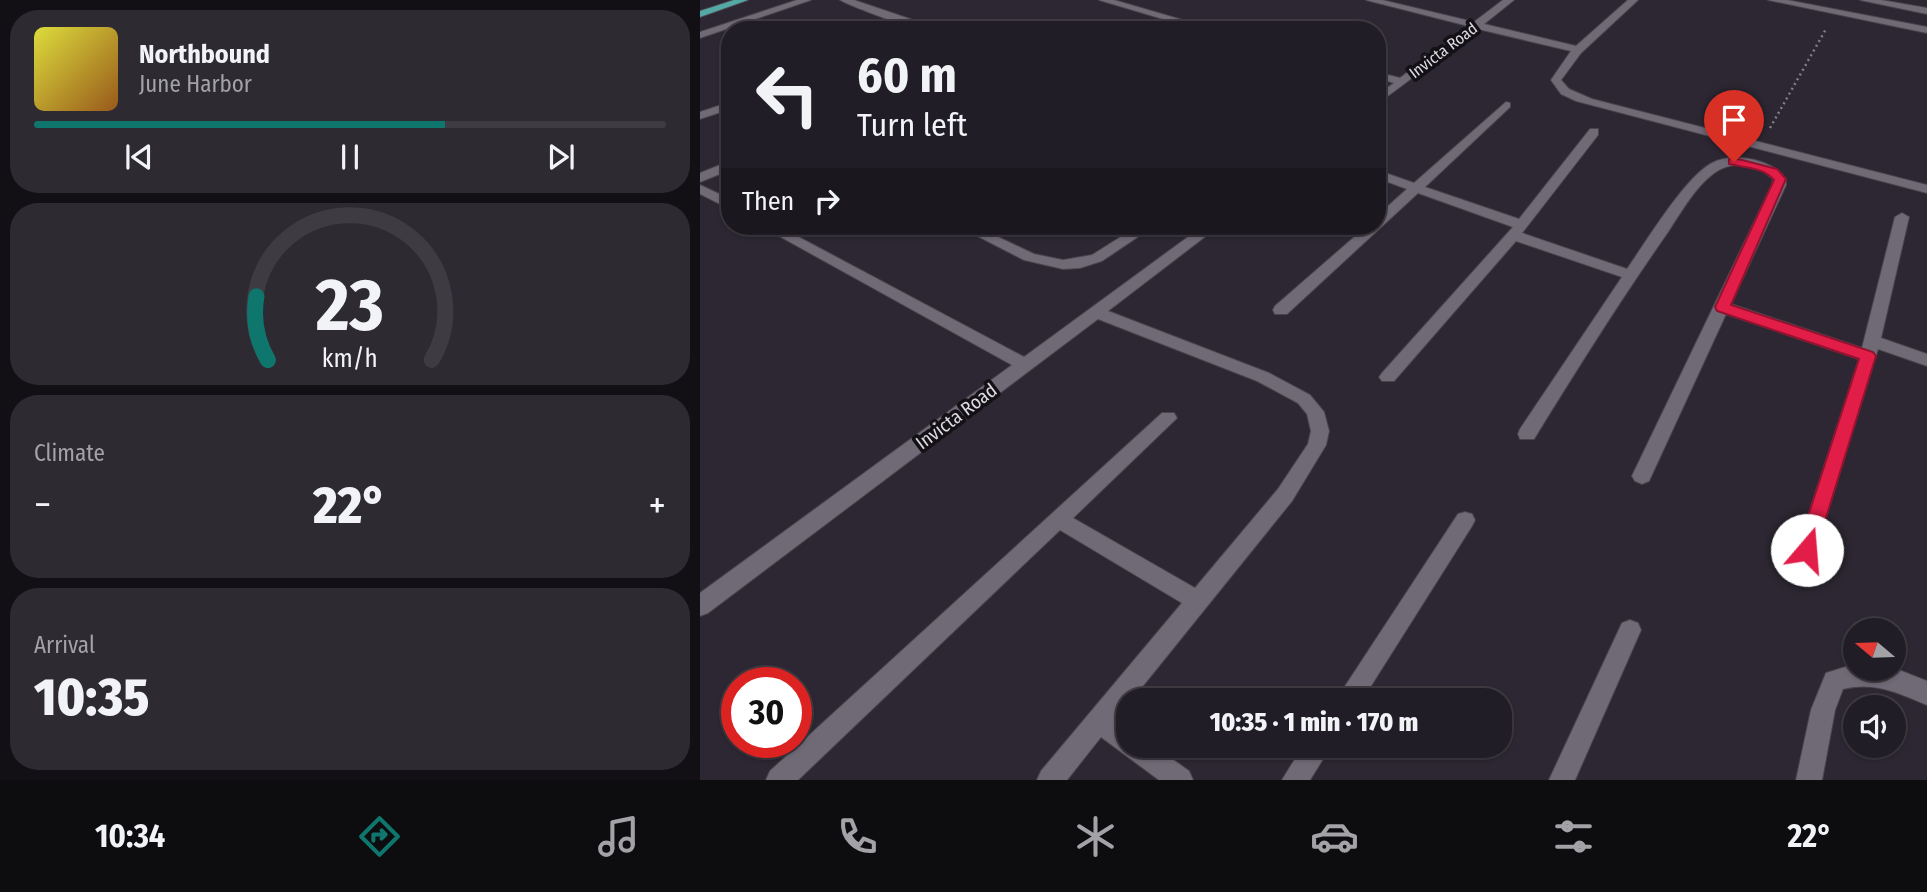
<!DOCTYPE html>
<html lang="en">
<head>
<meta charset="utf-8">
<style>
	:root { --surface:#211d26; --page:#2d2a32; --text:#f1f3f6; --muted:#a2a2a7; --line:#3e3b43; --accent:#0f766e }
	body { margin:0; font-family:"Fira Sans Condensed",sans-serif; background:var(--page); color:var(--text); height:100vh; display:flex; flex-direction:column; font-size:26px; white-space:nowrap }
	* { box-sizing:border-box; margin:0 }
	p { font-size:23px; color:var(--muted) }
	.icon { flex:none; width:38px; height:38px; fill:none; stroke:currentColor; stroke-width:2; stroke-linecap:round; stroke-linejoin:round }
	.map { position:relative; flex:1; overflow:hidden }
	.panel { display:flex; flex-direction:column; gap:10px; padding:10px; background:#121015; width:700px }
	.panel>* { flex:none }
	.hud { position:absolute; left:21px; top:21px; width:665px; height:214px; border-radius:28px; box-shadow:0 2px 5px #0004,0 0 0 2px var(--line); background:#211d26; color:var(--text); overflow:hidden }
	.needle { width:46px; rotate:289deg }
	.buttons { position:absolute; left:1143px; top:618px; display:grid; gap:14px }
	.buttons a { display:grid; place-items:center; width:63px; height:63px; border-radius:50%; background:var(--surface); box-shadow:0 2px 5px #0004,0 0 0 2px var(--line); font-size:35px }
	.speed { position:absolute; left:21px; top:667px; display:flex; gap:14px; font-size:35px; font-weight:700; text-align:center }
	.speed>* { display:grid; place-content:center; width:91px; height:91px; border-radius:50%; background:var(--surface); box-shadow:0 2px 5px #0004,0 0 0 2px var(--line); line-height:1 }
	.speed .limit { border:10px solid #d22; background:#fff; color:#111 }
	.pin { position:absolute; display:grid; place-items:center; width:60px; height:60px; color:#fff; margin:-72px -30px; border-radius:50% 50% 50% 0; rotate:-45deg; box-shadow:0 0 7px #0007 }
	.pin .icon { rotate:45deg }
	.me { position:absolute; width:77px; margin:-38px; rotate:18deg; stroke-linejoin:round; filter:drop-shadow(0 0 5px #0008) }
	.turn { display:flex; align-items:center; gap:24px; height:147px; padding:0 21px; font-size:32px }
	.turn .icon { width:91px; height:91px; stroke-width:2.5 }
	.turn b { display:block; font-size:49px; line-height:60px }
	.then { display:flex; align-items:center; height:66px; padding:0 21px; background:#0003; gap:14px; font-size:26px }
	.big { font-size:52px; font-weight:800; line-height:1.1 }
	.panel .widget { flex:1; display:flex; flex-direction:column; justify-content:center; gap:10px; min-width:0; padding:0 24px; border-radius:28px; background:var(--page) }
	.panel .dial { align-items:center; gap:0 }
	.dial svg { height:182px; overflow:visible; fill:none; stroke:var(--line); stroke-width:7; stroke-linecap:round; text-anchor:middle }
	.dial text { fill:var(--text); stroke:none }
	.song { display:flex; align-items:center; gap:21px }
	.cover { width:84px; height:84px; border-radius:10px; background:linear-gradient(135deg,hsl(60 70% 55%),hsl(30 70% 35%)) }
	.played { height:7px; border-radius:4px; background:linear-gradient(90deg,var(--accent) 65%,var(--line) 65%) }
	.keys { display:flex; justify-content:space-around; direction:ltr }
	.heat { display:flex; justify-content:space-between; align-items:center; font-size:38px; direction:ltr }
	.trip { position:absolute; left:416px; top:688px; width:396px; height:70px; border-radius:28px; background:var(--surface); box-shadow:0 2px 5px #0004,0 0 0 2px var(--line); font-weight:800; line-height:70px; text-align:center }
	.tab-bar { display:flex; height:112px; justify-content:space-around; align-items:center; background:#0d0c0f; color:var(--muted) }
	.tab-bar .icon { width:49px; height:49px }
	.tab-bar .on { color:var(--accent) }
	.tab-bar b { font-size:32px; color:var(--text) }
	main { display:flex; flex:1; min-height:0 }
	.map>svg:first-child { display:block }
</style>
</head>
<body>
<main>
<section class="panel">
<div class="widget">
<div class="song"><i class="cover"></i><div><b>Northbound</b><p>June Harbor</p></div></div>
<div class="played"></div>
<div class="keys"><svg class="icon" aria-label="previous" viewBox="0 0 24 24"><path d="M18 5L8 12l10 7zM5 5v14"/></svg><svg class="icon" aria-label="pause" viewBox="0 0 24 24"><path d="M8 5v14M16 5v14"/></svg><svg class="icon" aria-label="next" viewBox="0 0 24 24"><path d="M6 5l10 7-10 7zM19 5v14"/></svg></div>
</div>
<div class="widget dial"><svg viewBox="0 0 100 80">
<path d="M14 69A42 42 0 1 1 86 69"/>
<path d="M14 69A42 42 0 0 1 9 41" stroke="#0f766e"/>
<text x="50" y="56" font-size="32" font-weight="700">23</text>
<text x="50" y="72" font-size="11">km/h</text>
</svg></div>
<div class="widget"><p>Climate</p>
<div class="heat"><a>−</a><b class="big">22°</b><a>+</a></div>
</div>
<div class="widget"><p>Arrival</p><b class="big">10:35</b></div>
</section>
<div class="map">
<svg width="1227" height="780" viewBox="0 0 1227 780">
	<rect width="100%" height="100%" fill="#2c2732"/>
	<g fill="none" stroke-linecap="round" stroke-linejoin="round">
		<defs>
			<g id="minor">
				<polygon points="97,0 111,0 0,38 0,32"/>
				<path d="M140,0H154L210,19L219,23L224,30C214,30 150,6 140,0Z"/>
				<polygon points="399,0 414,0 517,30 500,30"/>
				<polygon points="666,0 682,0 774,22 803,0 814,0 784,24 876,46 928,0 938,0 881,53 861,80 869,89 892,99 1227,185 1227,193 876,101 861,94 851,80 871,51 778,29 677,104 677,95 694,83 677,78 677,72 700,78 768,26"/>
				<polygon points="1068,0 1087,0 1227,27 1227,33"/>
				<polygon points="1160,0 1181,0 1227,8 1227,14"/>
				<polygon points="30,102 30,109 0,119 0,112"/>
				<path d="M806,102L810,103V107L725,187L819,219L890,129H898V135L822,233L927,269C946,242 985,177 1012,163C1025,156 1041,157 1055,160C1068,164 1078,168 1086,179V185L1031,304L1162,348L1195,217L1202,213L1209,217L1181,338L1227,354V366L1178,349L1114,556L1107,559L1100,556L1097,550L1159,359L1026,314L949,481L942,484L935,481L932,476L1072,185L1073,179C1061,167 1035,160 1019,170C997,183 982,211 968,232C921,299 877,369 834,439H820L818,434L820,429L922,277L816,241L694,381H682L679,377L682,373L813,227L718,193L587,314H575L573,310L575,306L667,226H677V216L707,189L677,178V170L714,183Z"/>
				<polygon points="30,161 30,170 0,182 0,173"/>
				<polygon points="0,185 30,199 30,209 0,194"/>
				<polygon points="61,226 78,226 324,357 503,226 519,226 408,311 569,373 610,395 624,412 629,431 626,445 592,501 417,718 429,727 429,746 454,746 489,771 493,780 459,780 401,737 367,780 337,780 341,771 482,603 360,530 98,780 66,780 70,771 462,413 474,413 477,418 373,518 495,588 578,489 608,444 611,431 607,414 598,403 557,381 398,319 8,613 0,616 0,593 312,365"/>
				<polygon points="258,226 275,226 334,254 363,260 392,255 438,226 454,226 402,261 380,268 363,269 324,260"/>
				<polygon points="765,512 772,514 775,520 772,526 662,700 636,700 758,514"/>
				<polygon points="930,620 938,623 941,630 875,780 849,780 922,623"/>
				<path d="M1155,664V668H1194L1227,681V705C1199,693 1174,681 1143,689L1135,710L1122,780H1096L1111,710L1126,673Z"/>
				<polygon points="603,746 631,746 610,780 582,780"/>
			</g>
			<polygon id="major" points="34,0 48,0 0,17 0,11"/>
		</defs>
		<use href="#minor" stroke="#49454d" stroke-width="2"/>
		<use href="#major" stroke="#49454d" stroke-width="2"/>
		<polyline stroke="#827e87" stroke-width="2.5" stroke-dasharray="2 3.5" stroke-linecap="butt" points="1070,128 1126,29"/>
		<use href="#minor" fill="#706a76" fill-rule="evenodd"/>
		<use href="#major" fill="#54a9a6" fill-rule="evenodd"/>
	</g>
	<path fill="#e11d48" stroke="#92132f" stroke-width="2" d="M1034,158L1077,169L1086,179L1031,305L1173,352L1176,356L1116,550L1113,556L1107,558L1100,556L1097,550L1159,359L1017,311L1015,307L1074,180C1063,167 1045,168 1029,164V159Z"/>
	<g text-anchor="middle" stroke-width="7" stroke-linejoin="round" paint-order="stroke">
		<g font-size="16" fill="#dddae1" stroke="#131116">
			<text transform="translate(743 50) rotate(-37)" y="6">Invicta Road</text>
		</g>
		<g font-size="19" fill="#dddae1" stroke="#131116">
			<text transform="translate(256 416) rotate(-37)" y="7">Invicta Road</text>
		</g>
	</g>
</svg>
<div class="buttons">
<a><svg class="needle" viewBox="-14 -14 28 28"><path d="M0-13l5 13h-10z" fill="#e53935"/><path d="M0 13l5-13h-10z" fill="#a2a2a7"/></svg></a>
<a><svg class="icon" aria-label="sound" viewBox="0 0 24 24"><path d="M4 9h4l5-4v14l-5-4H4zM17 9q2 3 0 6"/></svg></a>
</div>
<div class="speed"><div class="limit">30</div></div>
<div class="pin" style="left:1034px;top:162px;background:#d93025"><svg class="icon" aria-label="arrive" viewBox="0 0 24 24"><path d="M6 21V4h12l-3 4 3 4H6"/></svg></div>
<svg class="me" style="left:1107px;top:550px" viewBox="-20 -20 40 40"><circle r="19" fill="#fff"/><path d="M0-13L10 11 0 6-10 11z" fill="#e11d48"/></svg>
<div class="trip">10:35 · 1 min · 170 m</div>
<div class="hud">
<div class="turn"><svg class="icon" aria-label="left" viewBox="0 0 24 24"><path d="M17 20v-9H6M10 6l-5 5 5 5"/></svg><div><b>60 m</b>Turn left</div></div>
<div class="then">Then<svg class="icon" aria-label="right" viewBox="0 0 24 24"><path d="M7 20v-9h11M14 6l5 5-5 5"/></svg></div>
</div>
</div>
</main>
<nav class="tab-bar">
<b>10:34</b>
<svg class="icon on" aria-label="directions" viewBox="0 0 24 24"><path d="M12 3l9 9-9 9-9-9zM9 14v-3h6M13 9l2 2-2 2"/></svg>
<svg class="icon" aria-label="music" viewBox="0 0 24 24"><path d="M9 18V5l10-2v13"/><circle cx="6" cy="18" r="3"/><circle cx="16" cy="16" r="3"/></svg>
<svg class="icon" aria-label="phone" viewBox="0 0 24 24"><path d="M5 4h4l2 5-3 2q2 4 5 5l2-3 5 2v4C11 20 4 13 5 4z"/></svg>
<svg class="icon" aria-label="climate" viewBox="0 0 24 24"><path d="M12 3v18M4 7l16 10M4 17L20 7"/></svg>
<svg class="icon" aria-label="car" viewBox="0 0 24 24"><path d="M5 17H2v-5l4-1 3-4h7l3 4 3 1v5h-3M9 17h6M6 11h13"/><circle cx="7" cy="17" r="2"/><circle cx="17" cy="17" r="2"/></svg>
<svg class="icon" aria-label="filters" viewBox="0 0 24 24"><path d="M4 7h16M4 17h16"/><circle cx="9" cy="7" r="2"/><circle cx="15" cy="17" r="2"/></svg>
<b>22°</b>
</nav>
</body>
</html>
